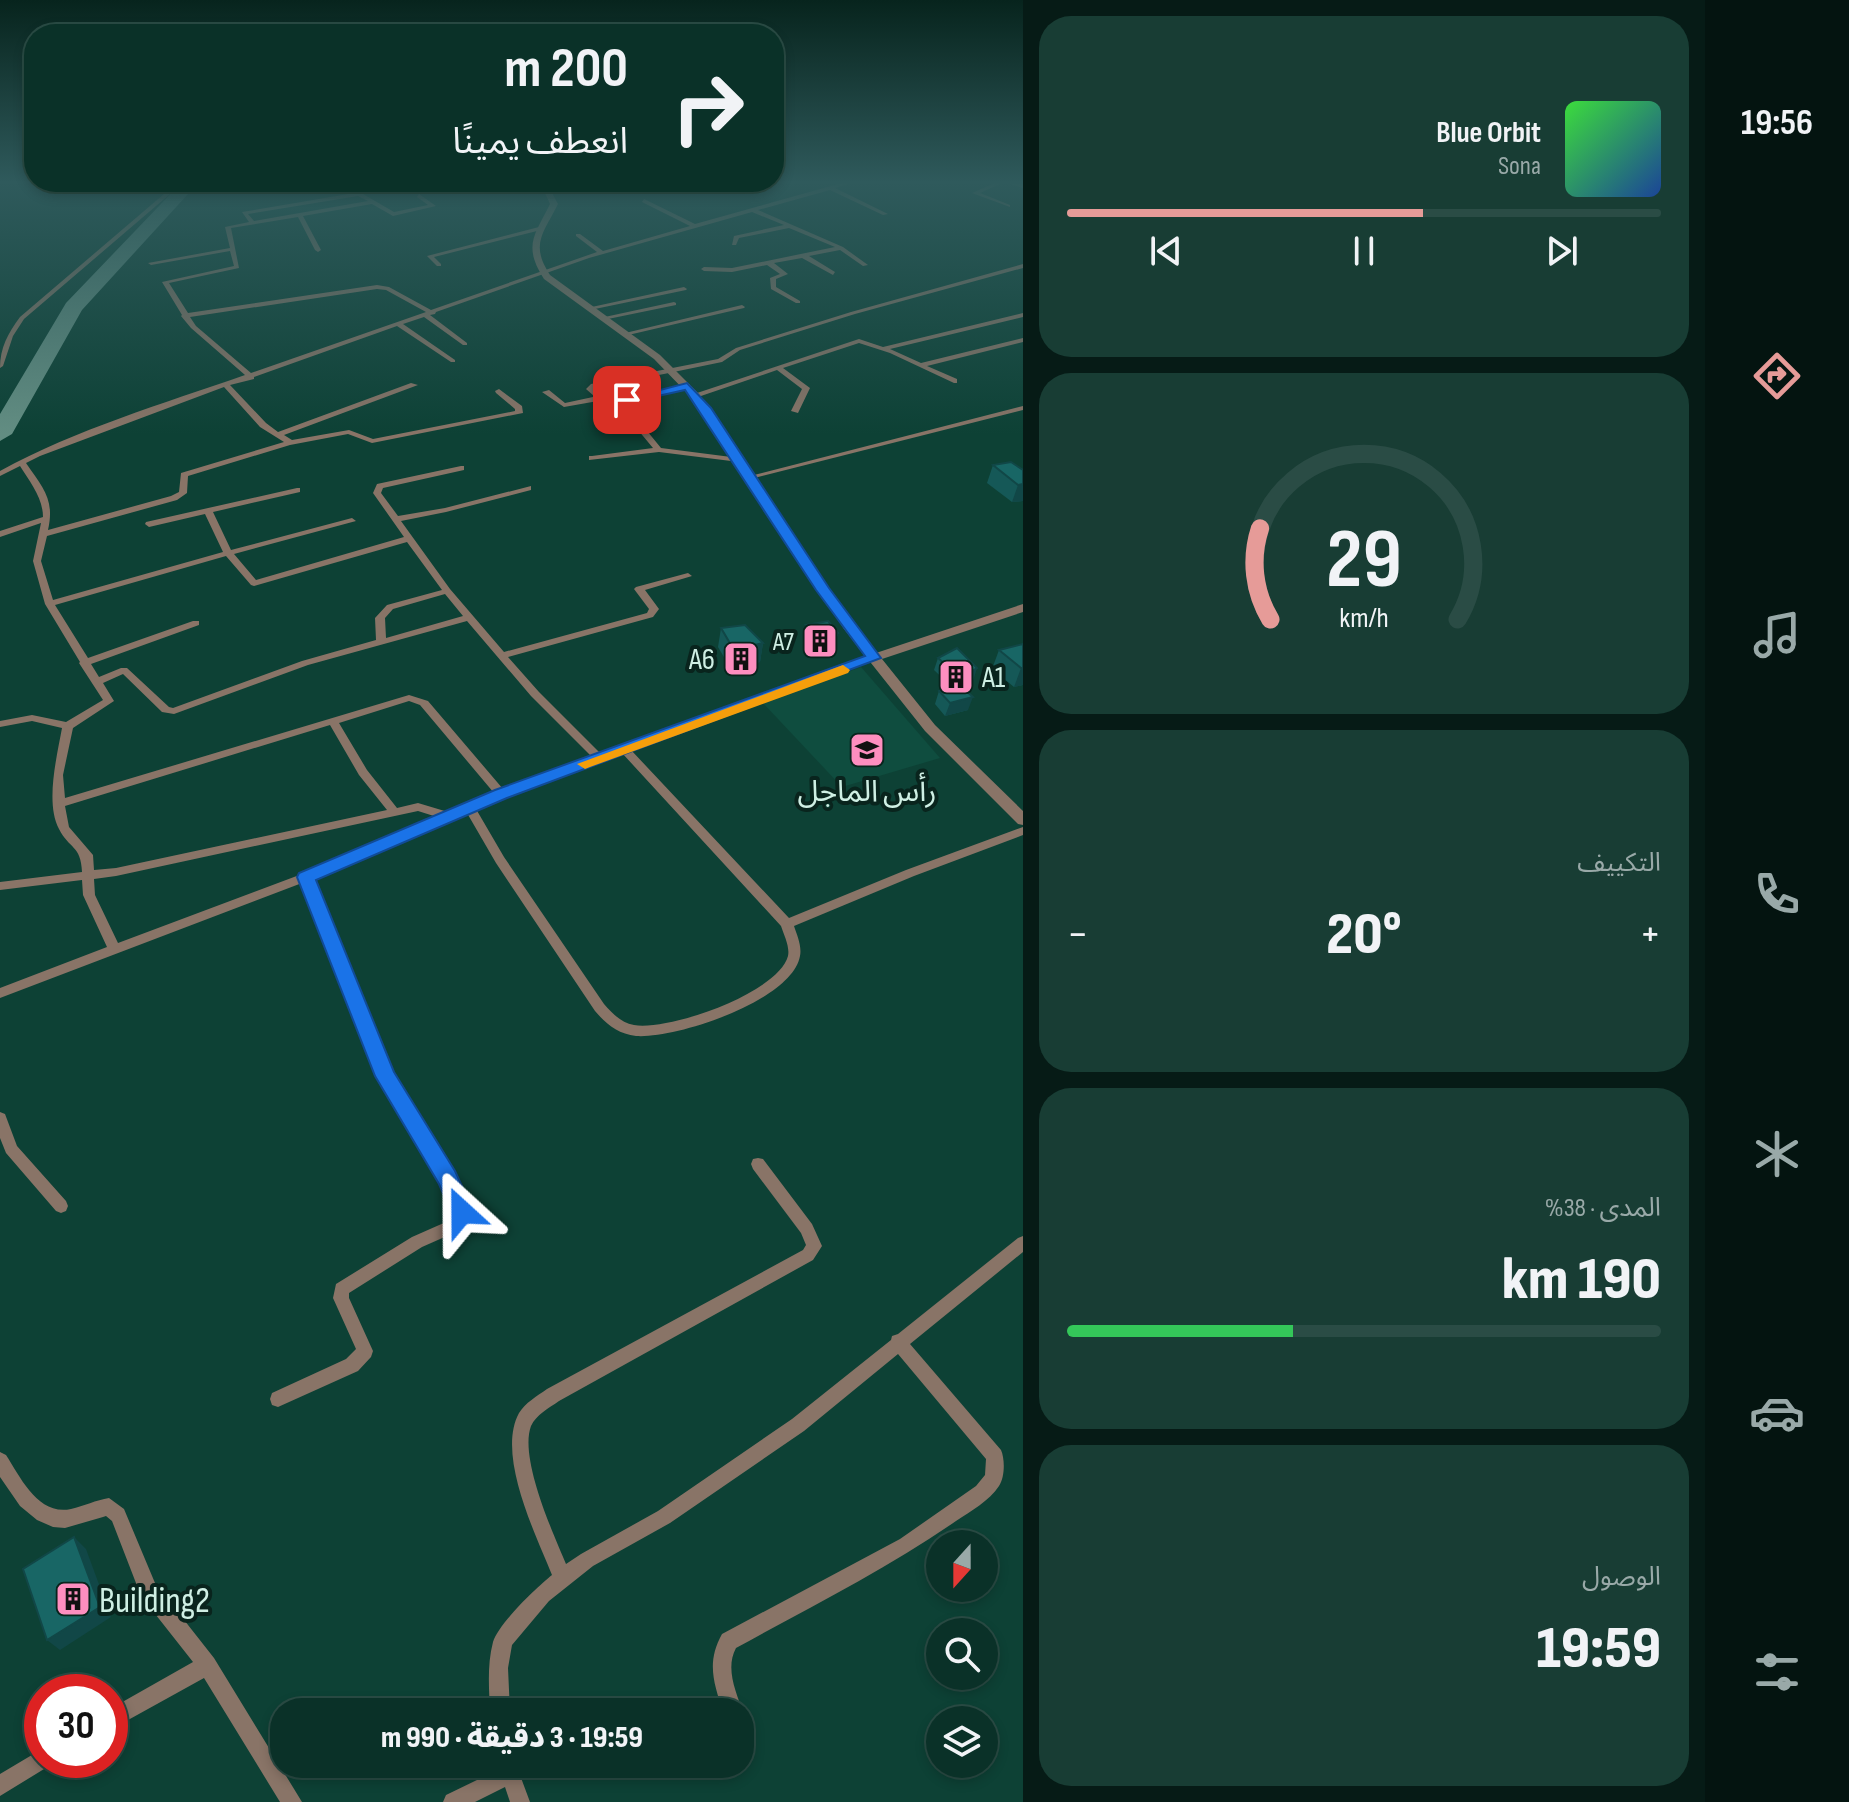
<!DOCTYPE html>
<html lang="ar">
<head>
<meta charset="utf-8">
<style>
	:root { --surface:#0a3128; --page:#183d34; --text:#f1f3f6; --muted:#99a9a8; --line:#2a4c45; --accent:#e69b98 }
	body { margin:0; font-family:"Sofia Sans Condensed","Noto Sans Arabic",sans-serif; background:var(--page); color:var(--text); direction:rtl; height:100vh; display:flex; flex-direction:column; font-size:30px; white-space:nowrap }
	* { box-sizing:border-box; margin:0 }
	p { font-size:26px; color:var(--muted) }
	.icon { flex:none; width:44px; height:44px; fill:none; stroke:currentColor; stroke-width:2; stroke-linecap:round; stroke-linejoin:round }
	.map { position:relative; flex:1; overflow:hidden; direction:ltr }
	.details { display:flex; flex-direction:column; gap:16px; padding:16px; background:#061b16; width:682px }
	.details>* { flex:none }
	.top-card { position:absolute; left:24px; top:24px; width:760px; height:168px; border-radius:32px; box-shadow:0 4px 12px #0003,0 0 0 2px var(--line); direction:rtl; background:#0a3128; color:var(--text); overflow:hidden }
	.needle { width:52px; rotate:201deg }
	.fabs { position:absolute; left:926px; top:1530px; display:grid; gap:16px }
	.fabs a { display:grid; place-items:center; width:72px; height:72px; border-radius:50%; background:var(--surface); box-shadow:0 4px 12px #0003,0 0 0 2px var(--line); font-size:40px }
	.speed { position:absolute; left:24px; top:1674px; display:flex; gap:16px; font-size:40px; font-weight:700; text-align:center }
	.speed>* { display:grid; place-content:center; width:104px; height:104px; border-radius:50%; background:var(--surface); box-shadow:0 4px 12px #0003,0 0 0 2px var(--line); line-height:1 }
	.speed .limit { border:12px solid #d22; background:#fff; color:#111 }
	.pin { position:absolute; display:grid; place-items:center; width:68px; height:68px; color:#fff; margin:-34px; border-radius:16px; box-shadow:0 4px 12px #0006 }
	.me { position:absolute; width:88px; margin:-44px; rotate:336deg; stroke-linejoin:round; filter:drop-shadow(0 0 6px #0008) }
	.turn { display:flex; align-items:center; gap:28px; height:168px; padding:0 24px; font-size:36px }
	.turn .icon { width:104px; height:104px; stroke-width:2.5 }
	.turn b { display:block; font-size:56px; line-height:68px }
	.big { font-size:60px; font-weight:800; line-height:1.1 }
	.details .widget { flex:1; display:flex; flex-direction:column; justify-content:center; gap:12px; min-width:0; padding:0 28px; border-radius:32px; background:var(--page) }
	.details .dial { align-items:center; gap:0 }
	.dial svg { height:208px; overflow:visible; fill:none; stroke:var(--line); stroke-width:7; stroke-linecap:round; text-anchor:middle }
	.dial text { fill:var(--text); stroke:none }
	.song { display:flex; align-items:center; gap:24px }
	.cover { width:96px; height:96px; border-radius:12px; background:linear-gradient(135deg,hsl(120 70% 55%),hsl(220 70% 35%)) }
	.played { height:8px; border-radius:4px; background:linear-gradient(90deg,var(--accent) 60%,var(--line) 60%) }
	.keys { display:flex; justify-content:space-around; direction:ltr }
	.heat { display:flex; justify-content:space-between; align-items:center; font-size:44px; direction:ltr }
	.charge { height:12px; border-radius:6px; background:linear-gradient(90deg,#34c759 38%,var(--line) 0) }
	.trip { position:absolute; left:270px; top:1698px; width:484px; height:80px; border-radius:32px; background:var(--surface); box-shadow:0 4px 12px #0003,0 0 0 2px var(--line); font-weight:800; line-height:80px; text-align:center; direction:rtl }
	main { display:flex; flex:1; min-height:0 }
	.dock { display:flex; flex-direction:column; width:144px; justify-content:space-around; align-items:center; background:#041410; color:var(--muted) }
	.dock .icon { width:56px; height:56px }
	.dock .current { color:var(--accent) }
	.dock b { font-size:36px; color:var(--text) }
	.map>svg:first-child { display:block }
</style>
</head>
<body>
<main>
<nav class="dock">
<b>19:56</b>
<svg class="icon current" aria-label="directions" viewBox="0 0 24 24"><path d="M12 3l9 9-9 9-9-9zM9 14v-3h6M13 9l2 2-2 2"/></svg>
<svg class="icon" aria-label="music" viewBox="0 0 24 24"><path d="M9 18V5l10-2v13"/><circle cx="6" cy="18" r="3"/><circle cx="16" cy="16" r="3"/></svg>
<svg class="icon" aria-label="phone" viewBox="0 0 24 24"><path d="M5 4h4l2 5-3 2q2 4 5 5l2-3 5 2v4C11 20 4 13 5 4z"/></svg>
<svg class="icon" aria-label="climate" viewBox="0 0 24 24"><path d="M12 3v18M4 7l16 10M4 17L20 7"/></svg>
<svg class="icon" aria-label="car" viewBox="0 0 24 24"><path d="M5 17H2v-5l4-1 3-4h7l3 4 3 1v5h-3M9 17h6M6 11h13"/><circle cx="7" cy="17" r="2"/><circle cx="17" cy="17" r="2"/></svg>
<svg class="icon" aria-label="filters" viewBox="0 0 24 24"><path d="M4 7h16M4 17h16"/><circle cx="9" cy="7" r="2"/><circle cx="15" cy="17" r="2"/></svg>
</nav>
<section class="details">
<div class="widget">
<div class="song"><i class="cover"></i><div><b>Blue Orbit</b><p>Sona</p></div></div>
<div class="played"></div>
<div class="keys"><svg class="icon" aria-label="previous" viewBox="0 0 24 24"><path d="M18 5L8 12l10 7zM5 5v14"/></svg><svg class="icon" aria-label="pause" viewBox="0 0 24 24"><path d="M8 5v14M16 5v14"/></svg><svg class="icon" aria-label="next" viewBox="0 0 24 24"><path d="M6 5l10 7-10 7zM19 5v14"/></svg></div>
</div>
<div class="widget dial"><svg viewBox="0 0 100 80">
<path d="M14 69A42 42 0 1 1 86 69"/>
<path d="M14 69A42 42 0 0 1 10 34" stroke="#e69b98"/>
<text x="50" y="56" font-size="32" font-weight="700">29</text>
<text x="50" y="72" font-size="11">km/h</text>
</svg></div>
<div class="widget"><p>التكييف</p>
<div class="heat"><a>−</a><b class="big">20°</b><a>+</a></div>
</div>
<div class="widget"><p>المدى · 38%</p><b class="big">190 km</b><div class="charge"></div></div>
<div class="widget"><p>الوصول</p><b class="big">19:59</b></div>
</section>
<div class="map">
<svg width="1023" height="1802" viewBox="0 0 1023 1802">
	<rect width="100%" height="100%" fill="#0d4135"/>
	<polygon fill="#0f4d3f" points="861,667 940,758 842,787 763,703"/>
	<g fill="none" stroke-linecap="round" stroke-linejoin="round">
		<polygon fill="#628d82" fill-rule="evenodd" points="182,182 199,182 82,310 12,434 0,441 0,414 66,303"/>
		<g fill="#897467" fill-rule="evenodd">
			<path d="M178,182H184L24,319L13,336L3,366L0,368C0,348 8,333 20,317Z"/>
			<path d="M351,182H357L351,187L394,212L428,205L417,197L419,194L436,206L393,216L372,204L303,216L321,250L318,252L315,250L298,217L231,228L239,268L169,283L188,313L377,285L389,287L431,310L597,252L576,236V234H580L603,251L690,226L642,202L644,199L695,224L845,182H854L835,188L888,214L883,215L830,190L758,210L843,247L868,265L863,266L840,250L809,256L835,272L833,275L802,258L774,263L788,274L776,279V287L800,301V303H796L771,289L770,278L780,274L767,265L732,272L704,271L701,269L704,267L732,268L835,247L789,228L739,238L736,245H732L734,236L784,225L752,212L589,258L436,312L435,314L430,315L467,343V345H463L424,317L403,324L455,360V362H451L397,326L254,377V379L230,385L266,423L278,432L411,383L418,385L284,435L292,440L349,430L373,439L515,411V409L496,393L495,391L499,389L522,406L523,413L372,443L348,434L290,445L188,476L187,493L177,500L47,536L41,561L53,600L223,552L205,514L149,527L145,524L146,522L297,488H300V492L213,512L231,550L352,518L356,521L234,554L256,580L404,537L373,493L377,484L461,466H464V470L383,488L381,493L398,516L445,508L531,486V490L446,512L401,521L450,589L504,652L647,613L649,609L634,589L636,587L688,573L692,576L645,590L659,609L653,617L508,657L539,692L601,754L870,656H876V660L631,750L789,918L906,870L1023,827V835L914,876L794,926C797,935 802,946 800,956C792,1001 675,1039 636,1036C618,1034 606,1024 595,1011L496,863L467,813L313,879L391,1074L452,1173L469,1212L456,1232L422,1247L349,1293V1298L373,1351L371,1357L358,1371L278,1407L272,1405L270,1399L272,1393L346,1359L356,1349L333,1298L336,1284L412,1237L446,1222L454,1211L441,1182L378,1076L302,883L0,998V988L107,947L83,895L82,880L0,890V882L82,872C81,845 69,849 59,829C45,803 57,756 62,728L32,721L0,727V721L32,715L66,722L103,700L79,663L80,662L45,604L33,561L41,523L0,537V531L43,517C43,498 30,482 20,466L0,476V471C77,429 162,404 245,375L191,328L181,316L182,315L162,282L234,266L230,251L151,265L148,263L230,248L225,227L249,222L242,212L354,193L344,187ZM358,196L368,201L254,221L248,214ZM377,289L386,290L426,312L251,373L196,326L190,317ZM224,387L260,427L284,442L181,473L179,492L171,496L48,530C55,499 43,488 26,463L40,456ZM407,542L442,590L387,605L375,618L376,640L302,661L173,708L169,707L127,668H121L99,677L91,664L199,625V621H193L88,658L55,605L226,556L251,585L254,586ZM445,594L463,616L386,638L385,618L393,609ZM467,621L531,696L592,757L503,789L428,701L409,695L65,798L63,775L73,728L114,701L103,683L123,674L162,712L174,714L308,665ZM409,701L420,705L494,793L448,812L418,803L397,808L367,770L339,723ZM330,725L359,775L387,810L116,868L94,870L93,855L69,827L65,806ZM622,753L781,926C784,935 790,947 788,956C778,993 669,1031 634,1025C621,1023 612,1013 604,1004L504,857L476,809ZM418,811L437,817L302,874L118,943L95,895L94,879L116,876Z"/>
			<polygon points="997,182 1023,184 1023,188 1004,182 980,193 1010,205 1010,207 972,193"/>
			<polygon points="539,227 541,230 434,257 441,264 441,266 437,266 427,256"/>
			<polygon points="1023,264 1023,268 855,314 740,350 722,362 596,388 594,389 602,396 598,401 564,407 542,392 549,390 565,403 593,397 594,396 586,389 591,384 718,359 736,348 851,312"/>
			<polygon points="684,287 687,289 686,290 590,310 587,308"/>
			<polygon points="674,302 676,303 676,305 603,320 600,318"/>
			<polygon points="742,305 745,307 744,308 624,336 621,334"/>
			<polygon points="1023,313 1023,317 890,349 921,363 1023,338 1023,342 927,366 957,379 957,383 954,383 890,353 859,343 783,368 810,388 798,413 791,411 802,389 777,370 698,397 691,395 859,339 883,347"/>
			<polygon points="687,384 690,384 690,388 627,402 623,400"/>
			<polygon points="1023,406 1023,410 750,479 746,477"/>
			<polygon points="610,423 643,426 661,448 739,458 743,460 739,462 659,452 589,460 589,456 592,456 653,448 638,430 613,427 610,427"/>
			<polygon points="0,1112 5,1114 17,1146 66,1201 68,1206 66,1211 61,1213 56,1211 6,1153 0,1138"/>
			<path d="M758,1158L763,1159L812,1224L822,1246L813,1260L559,1401C549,1408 536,1415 531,1426C519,1458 553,1533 566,1564L581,1554L658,1511L792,1419L891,1340L892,1336L898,1334L1018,1238L1023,1236V1252L910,1344L1001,1450C1005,1459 1005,1477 999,1486C989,1501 971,1511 956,1521C887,1569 810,1607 736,1648C725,1668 736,1692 743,1712L740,1719V1712H723C714,1683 706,1663 722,1634L900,1539L976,1486L985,1475L986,1459L898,1354L804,1431L670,1523L593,1566L549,1601L512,1645L508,1668L510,1712H490C489,1688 487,1665 493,1642C499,1623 537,1587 552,1575C536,1535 496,1455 519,1413C525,1403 537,1396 547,1389L803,1250L806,1245L801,1233L753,1169L751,1164L753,1159Z"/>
			<path d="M0,1452L6,1455C21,1478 38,1516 71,1509C84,1506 96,1500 109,1498L124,1509L155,1583L214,1658L302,1802H280L204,1678L110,1730V1709L193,1662L141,1596L112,1521L106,1516L103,1517L65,1528L53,1527L37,1520L20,1506L0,1477Z"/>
			<polygon points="42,1749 42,1760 52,1760 49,1766 0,1796 0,1774"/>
			<polygon points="510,1764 517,1767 530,1802 510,1802 505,1787 475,1802 443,1802 446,1795"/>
		</g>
		<path fill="#897467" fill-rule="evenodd" d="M540,182H546L558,204C543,234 530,244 550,275L660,355L698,393L853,624L876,653L1023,604V612L882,659L935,725L1023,811V825L1018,824L925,731L844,629L691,397L654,359L544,279C523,246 534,236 550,204Z"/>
	</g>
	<g fill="#155857">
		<polygon points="993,465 1023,470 1023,501 1012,502 987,483"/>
		<polygon points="806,625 838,633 835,645 819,651 803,637"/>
		<polygon points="721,628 763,643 760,662 731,669 718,647"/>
		<polygon points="1023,644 1023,685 1014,687 992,669 999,650"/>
		<polygon points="938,658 973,681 962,688 968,710 945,716 935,704 939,691 951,686 934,670"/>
	</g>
	<g fill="#114747">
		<polygon points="1023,484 1023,501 1012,502 1018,485"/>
		<polygon points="838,633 835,645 819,651 821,638"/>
		<polygon points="763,643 760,662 731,669 734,650"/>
		<polygon points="977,668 973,681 957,691 961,678"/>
		<polygon points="1021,668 1023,668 1023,685 1014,687"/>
		<polygon points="973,697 968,710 945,716 950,703"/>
		<polygon points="74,1537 86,1549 111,1617 60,1650 47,1640"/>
	</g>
	<g fill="#186665" stroke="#114747" stroke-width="2">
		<polygon points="1011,462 1023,470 1023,484 1018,485 993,465"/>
		<polygon points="828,621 838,633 821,638 806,625"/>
		<polygon points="745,625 763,643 734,650 721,628"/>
		<polygon points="1023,644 1023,668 1021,668 999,650"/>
		<polygon points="957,648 977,668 961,678 938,658"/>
		<polygon points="957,683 973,697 950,703 939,691"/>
		<polygon points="74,1537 100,1607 47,1640 23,1569"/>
	</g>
	<linearGradient id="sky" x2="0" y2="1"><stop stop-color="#07241d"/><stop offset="0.42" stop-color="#2f5a5c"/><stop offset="1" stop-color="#2f5a5c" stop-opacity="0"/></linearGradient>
	<rect width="1023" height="434" fill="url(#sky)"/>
	<polygon fill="#1a73e8" stroke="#114b97" stroke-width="2" points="687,383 711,408 829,588 881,658 507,798 316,880 394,1072 455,1171 474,1212 470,1219 462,1222 454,1219 439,1184 375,1076 297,877 299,873 495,790 865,656 816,590 685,390 627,403 621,400"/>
	<polygon fill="#f59e0b" points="843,665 850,670 848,673 590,767 585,769 577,764"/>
	<defs>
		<symbol id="building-square" viewBox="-11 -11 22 22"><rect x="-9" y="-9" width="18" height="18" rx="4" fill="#fd8ebf" stroke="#09241d"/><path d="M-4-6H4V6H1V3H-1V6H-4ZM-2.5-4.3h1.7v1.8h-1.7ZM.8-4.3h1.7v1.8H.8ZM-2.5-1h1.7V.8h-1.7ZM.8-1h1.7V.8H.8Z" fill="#111"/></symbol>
		<symbol id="school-square" viewBox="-11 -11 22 22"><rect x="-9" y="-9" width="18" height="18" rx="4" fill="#fd8ebf" stroke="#09241d"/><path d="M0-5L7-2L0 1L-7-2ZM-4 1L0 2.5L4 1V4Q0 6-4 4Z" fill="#111"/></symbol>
	</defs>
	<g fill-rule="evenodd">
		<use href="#building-square" x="800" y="621" width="40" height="40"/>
		<use href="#building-square" x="721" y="639" width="40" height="40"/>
		<use href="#building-square" x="936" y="657" width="40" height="40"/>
		<use href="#school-square" x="847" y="730" width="40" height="40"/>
		<use href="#building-square" x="53" y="1579" width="40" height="40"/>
	</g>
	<g text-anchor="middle" stroke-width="8" stroke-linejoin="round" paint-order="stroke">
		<g font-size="26" fill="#cfefe4" stroke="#09241d" text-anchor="end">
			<text x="794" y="650">A7</text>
		</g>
		<g font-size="30" fill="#cfefe4" stroke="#09241d" text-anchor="end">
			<text x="715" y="669">A6</text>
			<text x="982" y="687" text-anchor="start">A1</text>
			<text x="867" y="801" text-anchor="middle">رأس الماجل</text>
		</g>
		<g font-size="36" fill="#cfefe4" stroke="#09241d" text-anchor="start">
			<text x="99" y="1612">Building2</text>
		</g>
	</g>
</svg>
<div class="fabs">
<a><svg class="needle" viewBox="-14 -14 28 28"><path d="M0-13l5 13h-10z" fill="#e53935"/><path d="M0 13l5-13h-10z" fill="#99a9a8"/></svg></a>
<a><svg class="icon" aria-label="search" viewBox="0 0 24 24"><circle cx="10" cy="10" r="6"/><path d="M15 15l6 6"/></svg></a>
<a><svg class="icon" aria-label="layers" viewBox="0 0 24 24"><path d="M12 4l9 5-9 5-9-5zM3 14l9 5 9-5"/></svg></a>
</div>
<div class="speed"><div class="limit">30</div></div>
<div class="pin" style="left:627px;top:400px;background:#d93025"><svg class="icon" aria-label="arrive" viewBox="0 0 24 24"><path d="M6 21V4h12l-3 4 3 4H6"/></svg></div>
<svg class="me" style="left:462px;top:1212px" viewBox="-20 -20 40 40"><path d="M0-17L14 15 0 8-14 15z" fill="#1a73e8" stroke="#fff" stroke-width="4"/></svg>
<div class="trip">19:59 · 3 دقيقة · 990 m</div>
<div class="top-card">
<div class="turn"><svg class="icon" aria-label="right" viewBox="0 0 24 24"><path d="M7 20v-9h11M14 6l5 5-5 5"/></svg><div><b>200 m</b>انعطف يمينًا</div></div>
</div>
</div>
</main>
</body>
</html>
